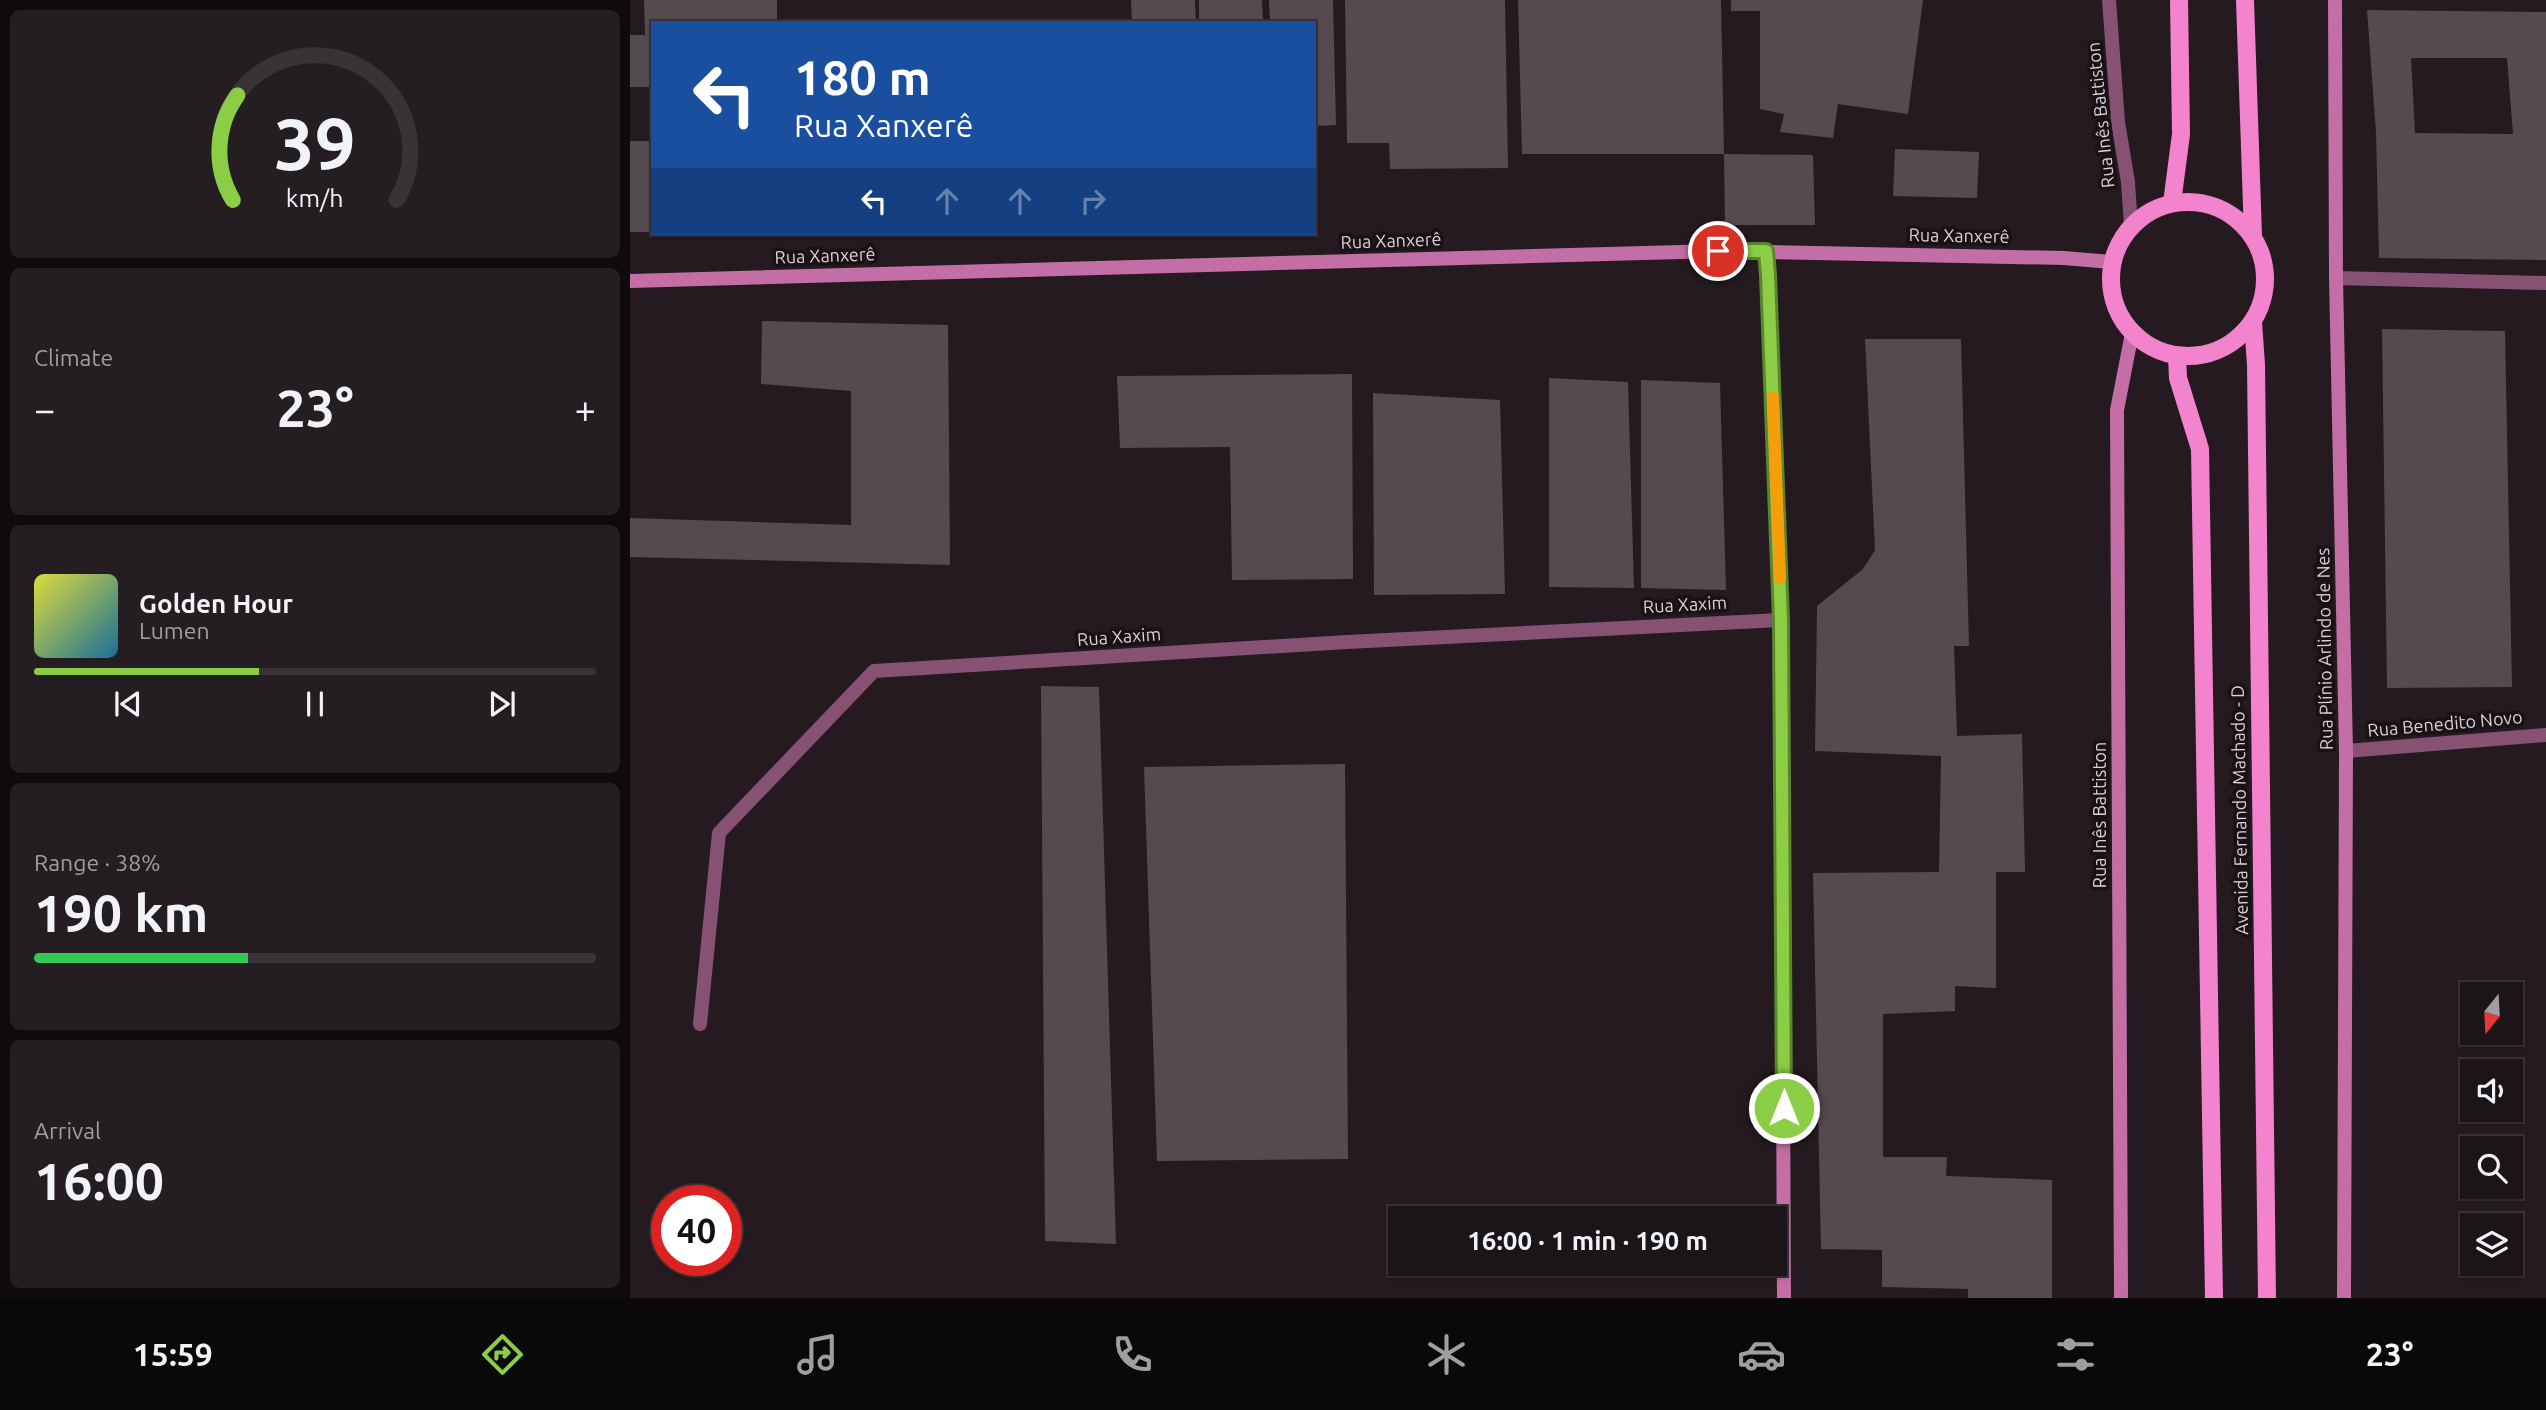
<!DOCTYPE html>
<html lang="en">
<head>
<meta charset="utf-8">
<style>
	:root { --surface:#1b1418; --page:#241d21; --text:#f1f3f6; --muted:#a09ea2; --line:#393337; --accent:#8bce46 }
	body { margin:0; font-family:Ubuntu,sans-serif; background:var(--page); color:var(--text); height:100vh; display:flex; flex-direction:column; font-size:26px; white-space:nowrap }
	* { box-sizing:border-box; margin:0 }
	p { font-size:23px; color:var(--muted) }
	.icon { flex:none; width:38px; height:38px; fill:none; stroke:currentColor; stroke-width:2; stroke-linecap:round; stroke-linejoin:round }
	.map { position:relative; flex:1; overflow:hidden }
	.drawer { display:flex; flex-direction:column; gap:10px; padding:10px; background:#0f0b0d; width:630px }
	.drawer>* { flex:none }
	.guide { position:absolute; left:21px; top:21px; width:665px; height:214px; border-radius:0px; box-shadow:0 2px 5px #0004,0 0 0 2px var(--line); background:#1a4fa0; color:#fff; overflow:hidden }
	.needle { width:46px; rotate:198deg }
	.fabs { position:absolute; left:1830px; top:982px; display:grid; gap:14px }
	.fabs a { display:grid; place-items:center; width:63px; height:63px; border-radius:0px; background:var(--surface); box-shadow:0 2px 5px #0004,0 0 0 2px var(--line); font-size:35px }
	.speed { position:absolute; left:21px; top:1185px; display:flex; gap:14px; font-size:35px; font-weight:700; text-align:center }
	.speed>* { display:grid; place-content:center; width:91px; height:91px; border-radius:50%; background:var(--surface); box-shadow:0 2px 5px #0004,0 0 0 2px var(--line); line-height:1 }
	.speed .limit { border:10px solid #d22; background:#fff; color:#111 }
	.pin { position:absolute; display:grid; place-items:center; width:60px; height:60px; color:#fff; margin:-30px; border:4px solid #fff; border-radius:50%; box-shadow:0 2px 7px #0007 }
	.me { position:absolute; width:77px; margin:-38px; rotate:0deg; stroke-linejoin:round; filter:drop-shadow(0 0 5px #0008) }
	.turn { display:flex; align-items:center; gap:24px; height:147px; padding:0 28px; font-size:32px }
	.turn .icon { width:91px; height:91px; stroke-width:2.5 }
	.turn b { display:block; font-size:49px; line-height:60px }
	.lanes { display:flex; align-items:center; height:66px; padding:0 28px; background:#0003; justify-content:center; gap:35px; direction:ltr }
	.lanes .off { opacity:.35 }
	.big { font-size:52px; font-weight:700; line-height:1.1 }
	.drawer .card { flex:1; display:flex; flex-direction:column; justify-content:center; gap:10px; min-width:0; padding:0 24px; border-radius:10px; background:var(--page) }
	.drawer .dial { align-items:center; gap:0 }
	.dial svg { height:182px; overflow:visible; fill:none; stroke:var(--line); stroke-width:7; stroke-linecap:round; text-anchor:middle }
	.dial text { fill:var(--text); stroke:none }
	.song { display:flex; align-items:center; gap:21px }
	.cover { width:84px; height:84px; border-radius:10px; background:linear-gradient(135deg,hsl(60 70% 55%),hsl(200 70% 35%)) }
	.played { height:7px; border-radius:4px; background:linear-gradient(90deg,var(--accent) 40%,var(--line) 40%) }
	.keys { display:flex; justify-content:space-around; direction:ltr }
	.heat { display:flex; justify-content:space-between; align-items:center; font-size:38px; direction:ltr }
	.charge { height:10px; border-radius:5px; background:linear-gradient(90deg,#34c759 38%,var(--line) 0) }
	.trip { position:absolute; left:758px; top:1206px; width:399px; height:70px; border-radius:0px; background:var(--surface); box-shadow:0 2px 5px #0004,0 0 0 2px var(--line); font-weight:700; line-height:70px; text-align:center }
	.dock { display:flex; height:112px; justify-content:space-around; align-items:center; background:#0b080a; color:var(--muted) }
	.dock .icon { width:49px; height:49px }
	.dock .selected { color:var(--accent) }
	.dock b { font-size:32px; color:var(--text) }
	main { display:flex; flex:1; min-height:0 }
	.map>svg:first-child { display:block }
</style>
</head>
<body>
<main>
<section class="drawer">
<div class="card dial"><svg viewBox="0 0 100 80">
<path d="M14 69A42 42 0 1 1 86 69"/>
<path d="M14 69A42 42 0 0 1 16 23" stroke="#8bce46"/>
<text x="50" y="56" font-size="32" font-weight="700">39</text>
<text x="50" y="72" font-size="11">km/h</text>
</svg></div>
<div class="card"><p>Climate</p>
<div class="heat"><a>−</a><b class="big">23°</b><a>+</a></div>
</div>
<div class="card">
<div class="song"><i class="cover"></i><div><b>Golden Hour</b><p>Lumen</p></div></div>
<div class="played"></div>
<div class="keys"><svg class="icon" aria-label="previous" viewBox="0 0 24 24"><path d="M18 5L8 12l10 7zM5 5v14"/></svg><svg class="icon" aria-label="pause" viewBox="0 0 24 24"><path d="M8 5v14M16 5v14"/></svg><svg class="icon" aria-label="next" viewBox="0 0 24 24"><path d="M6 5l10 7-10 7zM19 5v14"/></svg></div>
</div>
<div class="card"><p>Range · 38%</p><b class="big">190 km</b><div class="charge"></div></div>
<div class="card"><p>Arrival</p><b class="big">16:00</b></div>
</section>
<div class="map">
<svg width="1916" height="1298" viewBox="0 0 1916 1298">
	<rect width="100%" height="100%" fill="#241a20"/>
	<g fill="#554a50" fill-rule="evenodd">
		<polygon points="14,0 147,0 147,23 23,23 23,87 0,87 0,35 15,35"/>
		<polygon points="501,0 565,0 566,23 502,23"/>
		<polygon points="569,0 632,0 633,23 569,23"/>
		<polygon points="639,0 703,0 706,125 684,126 684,23 640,23"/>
		<polygon points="715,0 875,0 878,168 760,169 759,143 717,143"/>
		<polygon points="888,0 1091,0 1094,154 892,154"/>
		<polygon points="1101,0 1293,0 1278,114 1208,104 1203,138 1150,132 1154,114 1130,109 1130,11 1101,11"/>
		<path d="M1737,10L1916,12V260L1749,258L1746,133ZM1781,58H1877L1883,134L1785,133Z"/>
		<rect x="0" y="141" width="23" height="91"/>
		<polygon points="1265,149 1349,152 1347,198 1263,196"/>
		<polygon points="1094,154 1183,155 1185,225 1095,225"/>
		<polygon points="132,321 318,325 320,565 0,557 0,518 221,525 221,391 131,384"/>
		<polygon points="1752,329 1875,331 1882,687 1757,688"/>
		<polygon points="1235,339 1331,339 1339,646 1324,646 1327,736 1392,734 1395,872 1366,872 1366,988 1325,986 1325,1011 1253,1014 1253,1157 1317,1157 1316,1176 1422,1180 1422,1298 1338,1298 1338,1289 1252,1287 1252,1250 1191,1249 1183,873 1309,872 1311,756 1185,751 1187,606 1233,569 1245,550"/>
		<polygon points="722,374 723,579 602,580 600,447 490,448 487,376"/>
		<polygon points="919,378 998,382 1004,588 919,587"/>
		<polygon points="1011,380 1090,383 1096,590 1011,588"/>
		<polygon points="743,393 870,400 875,594 744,595"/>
		<polygon points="411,686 469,687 486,1244 415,1241"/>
		<polygon points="715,764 718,1159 527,1161 514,767"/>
	</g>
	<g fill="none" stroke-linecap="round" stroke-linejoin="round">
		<g stroke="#875173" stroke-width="14">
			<polyline points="1479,0 1488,122 1498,182 1501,226"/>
			<polyline points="1706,278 1916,283"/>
			<polyline points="70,1024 89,833 244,671 717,642 1151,620"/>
		</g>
		<polyline stroke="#875173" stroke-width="14" points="1716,751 1916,735"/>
		<g stroke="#c36ea5" stroke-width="14">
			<polyline points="1705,0 1706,278 1716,751 1714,1298"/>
			<polyline points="1136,251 1151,620 1154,1298"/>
			<polyline points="0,281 1088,251 1434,258 1481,262"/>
			<polyline points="1491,1298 1487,410 1502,333"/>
		</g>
		<g stroke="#f283cc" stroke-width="18">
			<polyline points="1615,0 1623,236"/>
			<circle cx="1558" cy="279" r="77"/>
			<polyline points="1542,203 1551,134 1549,0"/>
			<polyline points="1623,322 1626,365 1637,1298"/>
			<polyline points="1547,356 1548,378 1570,449 1584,1298"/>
		</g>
	</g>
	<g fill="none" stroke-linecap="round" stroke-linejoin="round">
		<defs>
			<polyline id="route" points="1088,251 1136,251 1138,275 1151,620 1154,1108"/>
		</defs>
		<use href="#route" stroke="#5a862e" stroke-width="18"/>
		<use href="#route" stroke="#8bce46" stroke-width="12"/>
		<polyline stroke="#f59e0b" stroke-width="12" points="1143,397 1150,578"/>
	</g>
	<g text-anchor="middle" stroke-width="7" stroke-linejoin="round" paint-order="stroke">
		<g font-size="18" fill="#d8d1d5" stroke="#1a1117">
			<text transform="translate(1471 115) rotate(-96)" y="6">Rua Inês Battiston</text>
			<text transform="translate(1329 236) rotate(1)" y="6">Rua Xanxerê</text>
			<text transform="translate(761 241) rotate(-2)" y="6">Rua Xanxerê</text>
			<text transform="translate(195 256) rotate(-2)" y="6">Rua Xanxerê</text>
			<text transform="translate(1055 605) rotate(-3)" y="6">Rua Xaxim</text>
			<text transform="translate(489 637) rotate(-4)" y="6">Rua Xaxim</text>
			<text transform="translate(1695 649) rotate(-91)" y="6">Rua Plínio Arlindo de Nes</text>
			<text transform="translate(1815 724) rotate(-5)" y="6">Rua Benedito Novo</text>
			<text transform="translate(1610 810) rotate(-91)" y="6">Avenida Fernando Machado - D</text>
			<text transform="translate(1470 815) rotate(-90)" y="6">Rua Inês Battiston</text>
		</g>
	</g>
</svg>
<div class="fabs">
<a><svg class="needle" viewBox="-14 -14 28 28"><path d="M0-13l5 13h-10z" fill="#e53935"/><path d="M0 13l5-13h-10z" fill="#a09ea2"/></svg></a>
<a><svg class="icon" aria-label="sound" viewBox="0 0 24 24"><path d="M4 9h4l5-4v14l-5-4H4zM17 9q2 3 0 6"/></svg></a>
<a><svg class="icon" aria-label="search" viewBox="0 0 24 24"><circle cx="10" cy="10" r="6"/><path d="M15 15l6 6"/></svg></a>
<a><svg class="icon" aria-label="layers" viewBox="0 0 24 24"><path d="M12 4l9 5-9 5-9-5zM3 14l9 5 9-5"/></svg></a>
</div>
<div class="speed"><div class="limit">40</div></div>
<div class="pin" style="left:1088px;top:251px;background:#d93025"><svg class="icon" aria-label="arrive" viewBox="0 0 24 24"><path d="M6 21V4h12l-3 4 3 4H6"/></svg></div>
<svg class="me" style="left:1154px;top:1108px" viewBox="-20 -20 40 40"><circle r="17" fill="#8bce46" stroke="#fff" stroke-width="3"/><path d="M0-11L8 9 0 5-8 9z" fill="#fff"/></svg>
<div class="trip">16:00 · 1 min · 190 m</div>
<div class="guide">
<div class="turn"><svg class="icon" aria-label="left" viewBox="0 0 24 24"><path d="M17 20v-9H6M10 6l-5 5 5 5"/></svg><div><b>180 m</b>Rua Xanxerê</div></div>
<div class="lanes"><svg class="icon" aria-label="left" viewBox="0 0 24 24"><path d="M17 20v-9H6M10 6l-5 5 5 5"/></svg><svg class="icon off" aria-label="ahead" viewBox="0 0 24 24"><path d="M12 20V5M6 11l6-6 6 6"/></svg><svg class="icon off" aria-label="ahead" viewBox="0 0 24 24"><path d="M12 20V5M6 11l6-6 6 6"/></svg><svg class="icon off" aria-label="right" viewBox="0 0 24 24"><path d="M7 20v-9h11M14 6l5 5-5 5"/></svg></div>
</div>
</div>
</main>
<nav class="dock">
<b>15:59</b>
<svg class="icon selected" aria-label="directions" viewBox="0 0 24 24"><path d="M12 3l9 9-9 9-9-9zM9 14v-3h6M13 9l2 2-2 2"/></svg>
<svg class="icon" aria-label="music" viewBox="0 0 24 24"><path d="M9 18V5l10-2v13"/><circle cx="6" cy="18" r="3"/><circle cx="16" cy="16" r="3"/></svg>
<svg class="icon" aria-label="phone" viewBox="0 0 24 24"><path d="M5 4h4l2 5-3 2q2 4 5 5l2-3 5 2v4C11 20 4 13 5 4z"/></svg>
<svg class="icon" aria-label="climate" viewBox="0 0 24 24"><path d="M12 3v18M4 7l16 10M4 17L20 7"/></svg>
<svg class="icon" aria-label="car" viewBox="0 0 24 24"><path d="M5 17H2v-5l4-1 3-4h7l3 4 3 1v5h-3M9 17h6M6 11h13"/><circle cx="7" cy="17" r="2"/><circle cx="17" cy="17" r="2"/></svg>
<svg class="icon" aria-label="filters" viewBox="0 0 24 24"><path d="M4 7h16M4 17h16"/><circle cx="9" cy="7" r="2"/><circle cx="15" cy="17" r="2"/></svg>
<b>23°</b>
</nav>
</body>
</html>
